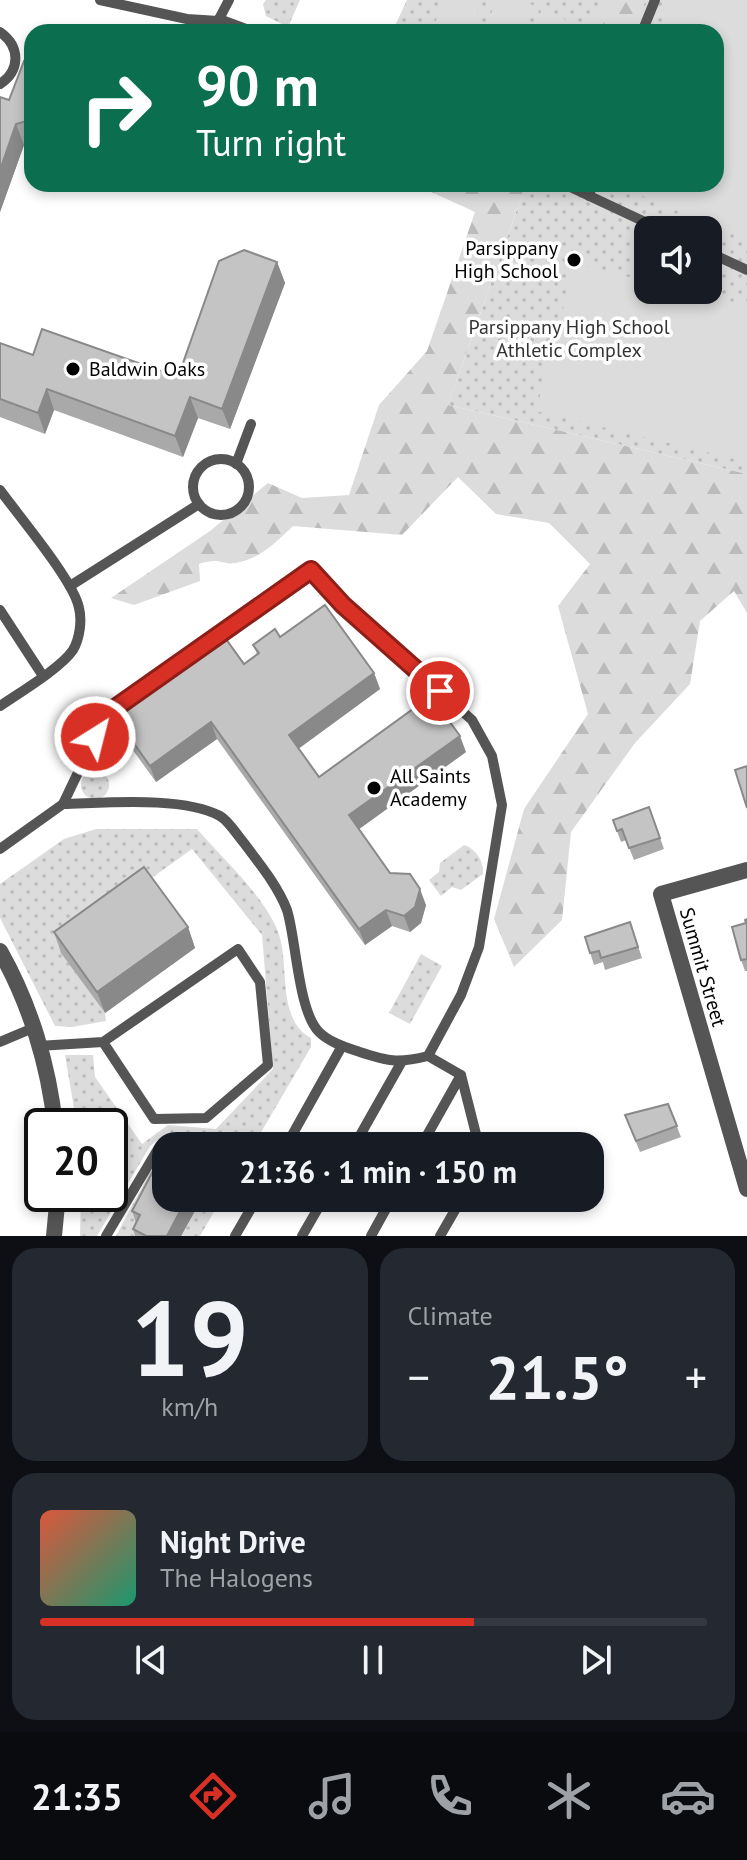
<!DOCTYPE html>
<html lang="en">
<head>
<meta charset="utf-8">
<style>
	:root { --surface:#171b24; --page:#242831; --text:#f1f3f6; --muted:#9ea1a6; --line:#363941; --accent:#d93025 }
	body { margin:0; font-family:"PT Sans",sans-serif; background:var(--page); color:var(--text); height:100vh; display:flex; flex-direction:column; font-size:30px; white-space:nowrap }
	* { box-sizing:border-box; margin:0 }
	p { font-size:26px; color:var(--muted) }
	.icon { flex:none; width:44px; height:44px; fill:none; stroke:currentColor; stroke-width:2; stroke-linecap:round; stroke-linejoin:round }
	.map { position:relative; height:1236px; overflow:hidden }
	.panel { display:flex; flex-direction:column; gap:12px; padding:12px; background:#0d0f14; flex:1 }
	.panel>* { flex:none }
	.top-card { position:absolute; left:24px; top:24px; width:700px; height:168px; border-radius:24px; box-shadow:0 4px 12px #0003; background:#0b6e4f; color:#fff; overflow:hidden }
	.buttons { position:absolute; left:634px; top:216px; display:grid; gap:16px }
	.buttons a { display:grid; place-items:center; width:88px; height:88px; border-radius:16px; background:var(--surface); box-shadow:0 4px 12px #0003; font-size:40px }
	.speed { position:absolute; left:24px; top:1108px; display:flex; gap:16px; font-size:40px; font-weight:700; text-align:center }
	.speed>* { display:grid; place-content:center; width:104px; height:104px; border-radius:50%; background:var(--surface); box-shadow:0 4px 12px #0003; line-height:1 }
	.speed .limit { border:4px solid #111; border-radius:12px; background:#fff; color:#111 }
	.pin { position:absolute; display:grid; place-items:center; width:68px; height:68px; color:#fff; margin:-34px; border:4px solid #fff; border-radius:50%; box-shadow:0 2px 8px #0007 }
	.me { position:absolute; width:88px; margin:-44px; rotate:36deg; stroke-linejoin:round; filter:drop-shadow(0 0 6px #0008) }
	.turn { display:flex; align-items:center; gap:28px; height:168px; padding:0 40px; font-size:36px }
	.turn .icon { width:104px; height:104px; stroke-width:2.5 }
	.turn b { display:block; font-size:56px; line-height:68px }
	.big { font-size:60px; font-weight:700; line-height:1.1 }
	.panel .widget { flex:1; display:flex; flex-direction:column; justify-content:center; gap:12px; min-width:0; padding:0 28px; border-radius:24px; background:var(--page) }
	.panel .dial { align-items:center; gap:0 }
	.dial b { font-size:104px; line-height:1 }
	.song { display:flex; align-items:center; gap:24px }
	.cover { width:96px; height:96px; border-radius:12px; background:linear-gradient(135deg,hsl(10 70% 55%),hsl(160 70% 35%)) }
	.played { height:8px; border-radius:4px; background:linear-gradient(90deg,var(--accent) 65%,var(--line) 65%) }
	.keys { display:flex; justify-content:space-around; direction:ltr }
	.heat { display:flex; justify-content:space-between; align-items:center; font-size:44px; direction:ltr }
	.panel .tiles { flex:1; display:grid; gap:12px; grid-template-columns:1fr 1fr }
	.widget:last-child { grid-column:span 2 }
	.trip { position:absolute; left:152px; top:1132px; width:452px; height:80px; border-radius:24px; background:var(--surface); box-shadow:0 4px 12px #0003; font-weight:700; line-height:80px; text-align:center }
	.tab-bar { display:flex; height:128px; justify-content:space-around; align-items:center; background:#090b0e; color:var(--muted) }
	.tab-bar .icon { width:56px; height:56px }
	.tab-bar .selected { color:var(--accent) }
	.tab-bar b { font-size:36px; color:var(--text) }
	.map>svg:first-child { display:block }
</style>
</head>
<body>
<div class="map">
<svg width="747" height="1236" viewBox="0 0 747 1236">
	<defs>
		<pattern id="grass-dots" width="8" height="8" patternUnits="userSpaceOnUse" patternTransform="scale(2)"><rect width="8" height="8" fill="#dcdcdc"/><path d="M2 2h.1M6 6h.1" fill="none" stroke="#bbb" stroke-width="1.8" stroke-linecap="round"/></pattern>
		<pattern id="forest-firs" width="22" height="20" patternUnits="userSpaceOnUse" patternTransform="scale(2)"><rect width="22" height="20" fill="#dcdcdc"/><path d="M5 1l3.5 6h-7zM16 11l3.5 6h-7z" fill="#bbb"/></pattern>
	</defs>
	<rect width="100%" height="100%" fill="#fff"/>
	<g fill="url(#grass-dots)" fill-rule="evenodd">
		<polygon points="266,0 300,0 288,27 266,16 263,4"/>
		<path d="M407,0H747V474L448,405L526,184H716V32H392ZM648,230H708V290H648Z"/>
		<circle cx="95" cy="785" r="14"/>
		<path d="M96,829H197C223,859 274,905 281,942C288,973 279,1021 311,1038V1047L253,1146C241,1146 227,1148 214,1146C187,1142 178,1121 150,1146L97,1236H80L81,1194H110V1126H77L65,1055H93L95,1077L142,1144L168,1125L216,1129L273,1069L262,935L192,849L153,877L152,888L62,952L105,1013L106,1021L72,1027L55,1026L0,918V884L64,839Z"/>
		<path d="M464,845C476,849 484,861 483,874L461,890L452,887L441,896L429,880L439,872L440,863Z"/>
		<polygon points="421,954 442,966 410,1024 389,1013"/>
		<polygon points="164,1148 166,1198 222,1198 200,1236 116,1236 160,1153"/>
	</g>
	<g fill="url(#forest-firs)">
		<polygon points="600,0 646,0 632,32 584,32"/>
		<path d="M414,184H526L448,405L747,474V613L734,591L700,621L690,684L635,743L571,832L562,920L514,967L494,919L524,809L588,714L558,606L590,564L549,523L496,514L458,477L402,535L293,526C276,542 260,559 236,563C222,565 219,557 199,564L200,581L134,605L111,598L210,531L268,483L302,498L349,495L379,405L427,351L475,212Z"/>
	</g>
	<g fill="#dcdcdc">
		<polygon points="445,0 483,0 469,32 431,32"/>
		<polygon points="497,0 521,0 533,5 521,32 483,32"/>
		<polygon points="671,0 747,0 747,240 614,184 716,184 716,32 658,32"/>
		<polygon points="542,9 573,23 569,32 532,32"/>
		<polygon points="575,263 648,282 648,290 680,290 747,307 747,462 536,411"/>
	</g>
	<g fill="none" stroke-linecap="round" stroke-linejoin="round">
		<g stroke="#555" stroke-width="10">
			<polyline points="100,0 187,19 218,21 229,0"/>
			<polyline points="219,19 254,32"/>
			<path d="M0,32C20,46 21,70 0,84"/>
			<polyline points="642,32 655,0"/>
			<polyline points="564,184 662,230"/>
			<polyline points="589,196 592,184"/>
			<polyline points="708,252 747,270"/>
			<circle cx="221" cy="487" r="28"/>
			<polyline points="236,464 251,424"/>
			<path d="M0,490C18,515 74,581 79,608C82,620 80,638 73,650C61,668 19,693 0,706"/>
			<polyline points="70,586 199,504"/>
			<polyline points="0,610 43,676"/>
			<path d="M63,804C106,803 183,796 220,816C229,821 237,835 244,843C259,863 278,886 287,910C296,938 298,1011 319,1032C329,1042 345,1047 357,1051C388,1061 396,1064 428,1056L461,1075L479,1146"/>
			<polyline points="0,849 63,804 95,737 101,718 311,570 343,605 472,720 492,756 502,805 479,947 461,995 428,1056"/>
			<polyline points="0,1042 33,1028"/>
			<polyline points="38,1046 103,1042 238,949 260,982 268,1065 206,1118 154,1119 103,1042"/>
			<polyline points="286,1146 342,1046"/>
			<polyline points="354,1146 401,1063"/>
			<polyline points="421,1146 461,1075"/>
			<polyline points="106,1236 158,1149 169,1141 190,1146"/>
			<polyline points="235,1236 257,1198"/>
			<polyline points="302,1236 324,1198"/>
			<polyline points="371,1236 392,1198"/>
			<polyline points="440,1236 462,1198"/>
		</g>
		<polyline stroke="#555" stroke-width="16" points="747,870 661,894 747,1189"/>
		<g stroke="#555" stroke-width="16">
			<path d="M0,951C30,1004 49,1066 55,1126"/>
			<polyline points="54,1236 58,1194"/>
		</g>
	</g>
	<g fill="#a9a9a9">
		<polygon points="32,64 32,143 24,145 0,212 9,100"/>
		<polygon points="277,262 285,283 230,429 198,418 183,457 54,410 45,434 0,417 0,343 33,355 178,377"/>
		<polygon points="280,637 374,673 380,689 298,749 319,777 466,752 359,829 390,873 426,905 421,923 410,932 392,926 365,945 217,739 156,782 119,731 113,714 244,664 257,654 253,645"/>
		<polygon points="649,807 664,849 634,860 626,840 621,842 613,820"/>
		<polygon points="747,919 747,971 745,971 741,960"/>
		<polygon points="630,922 642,958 605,970 603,962 594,965 585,937"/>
		<polygon points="188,927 195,948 105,1013 61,953 54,932"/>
		<polygon points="668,1104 681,1137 640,1152 625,1115"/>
		<polygon points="166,1198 202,1198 181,1236 135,1236 133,1229 136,1223 132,1211"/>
	</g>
	<g fill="#898989">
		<polygon points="16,124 24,145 0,212 0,170"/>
		<polygon points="277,262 285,283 230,429 222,409"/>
		<polygon points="47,389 54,410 45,434 38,413"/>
		<polygon points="190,397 198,418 183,457 175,436"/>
		<polygon points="374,673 380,689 294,752 289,735"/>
		<polygon points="211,722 217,739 156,782 150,766"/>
		<polygon points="460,736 466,752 355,832 349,815"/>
		<polygon points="420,889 426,905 421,923 410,932 404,916"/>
		<polygon points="386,910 392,926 365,945 359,929"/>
		<polygon points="188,927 195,948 105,1013 97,992"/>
		<polygon points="187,1198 202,1198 181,1236 167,1236"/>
	</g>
	<g fill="#c4c4c4" stroke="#898989" stroke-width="2">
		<polygon points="24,61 32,64 32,121 30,120 16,124 0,170 0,97 9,100"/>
		<polygon points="244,250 277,262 222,409 190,397 175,436 47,389 38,413 0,399 0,343 33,355 42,329 178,377 219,261"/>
		<polygon points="325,605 374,673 289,735 319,777 431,696 460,736 349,815 390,873 410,874 420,889 415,907 404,916 386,910 359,929 211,722 150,766 113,714 223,635 244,664 259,653 253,645 275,629 280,637"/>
		<polygon points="747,766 747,808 735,770"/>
		<polygon points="649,807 660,838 629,848 622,829 617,831 613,820"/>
		<polygon points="144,867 188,927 97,992 54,932"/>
		<polygon points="747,919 747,959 741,960 732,927 746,923 745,920"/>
		<polygon points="630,922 638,947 601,958 599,951 590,953 585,937"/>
		<polygon points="668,1104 677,1126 636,1141 625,1115"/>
		<polygon points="166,1146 166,1198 187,1198 167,1236 146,1236 133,1229 140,1215 132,1211"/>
	</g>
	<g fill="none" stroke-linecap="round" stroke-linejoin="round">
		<defs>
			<polyline id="route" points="95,737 101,718 311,570 343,605 440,691"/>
		</defs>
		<use href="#route" stroke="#8d1f18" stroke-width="20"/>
		<use href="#route" stroke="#d93025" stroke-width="14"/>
	</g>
	<g fill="#000" stroke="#fff" stroke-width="3">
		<circle cx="574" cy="260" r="8"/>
		<circle cx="73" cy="369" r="8"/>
		<circle cx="374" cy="788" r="8"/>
	</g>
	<g text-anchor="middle" stroke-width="7" stroke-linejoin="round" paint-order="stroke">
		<g font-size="20" fill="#000" stroke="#fff" text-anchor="start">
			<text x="558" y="255" text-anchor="end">Parsippany<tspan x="558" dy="23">High School</tspan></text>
			<text x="89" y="376">Baldwin Oaks</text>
			<text x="390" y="783">All Saints<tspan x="390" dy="23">Academy</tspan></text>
		</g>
		<g font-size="20" fill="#333" stroke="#fff">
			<text x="569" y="334">Parsippany High School<tspan x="569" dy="23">Athletic Complex</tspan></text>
		</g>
		<g font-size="20" fill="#000" stroke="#fff">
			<text transform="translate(703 967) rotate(74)" y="7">Summit Street</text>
		</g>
	</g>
</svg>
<div class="buttons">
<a><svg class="icon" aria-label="sound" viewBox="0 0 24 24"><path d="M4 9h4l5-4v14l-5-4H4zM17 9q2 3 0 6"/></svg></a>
</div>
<div class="speed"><div class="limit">20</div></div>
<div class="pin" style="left:440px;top:691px;background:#d93025"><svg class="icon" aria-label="arrive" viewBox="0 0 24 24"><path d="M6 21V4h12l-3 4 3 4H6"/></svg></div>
<svg class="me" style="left:95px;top:737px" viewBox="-20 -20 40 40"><circle r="17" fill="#d93025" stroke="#fff" stroke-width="3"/><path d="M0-11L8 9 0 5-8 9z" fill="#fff"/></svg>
<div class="trip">21:36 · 1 min · 150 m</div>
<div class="top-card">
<div class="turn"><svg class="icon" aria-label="right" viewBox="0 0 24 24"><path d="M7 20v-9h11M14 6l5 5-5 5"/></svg><div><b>90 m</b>Turn right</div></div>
</div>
</div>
<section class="panel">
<div class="tiles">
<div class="widget dial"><b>19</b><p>km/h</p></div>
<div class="widget"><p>Climate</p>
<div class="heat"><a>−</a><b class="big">21.5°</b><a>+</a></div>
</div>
<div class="widget">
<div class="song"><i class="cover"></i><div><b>Night Drive</b><p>The Halogens</p></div></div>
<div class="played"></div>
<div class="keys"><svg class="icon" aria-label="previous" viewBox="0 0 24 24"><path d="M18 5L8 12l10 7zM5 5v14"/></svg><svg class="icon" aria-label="pause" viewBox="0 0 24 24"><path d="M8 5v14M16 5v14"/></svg><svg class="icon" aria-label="next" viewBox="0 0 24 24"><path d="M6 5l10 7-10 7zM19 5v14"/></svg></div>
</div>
</div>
</section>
<nav class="tab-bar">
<b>21:35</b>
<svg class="icon selected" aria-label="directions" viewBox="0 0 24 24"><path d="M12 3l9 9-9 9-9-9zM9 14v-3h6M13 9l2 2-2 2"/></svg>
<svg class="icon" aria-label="music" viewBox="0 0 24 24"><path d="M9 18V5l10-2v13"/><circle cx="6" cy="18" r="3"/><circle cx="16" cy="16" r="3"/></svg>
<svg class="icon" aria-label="phone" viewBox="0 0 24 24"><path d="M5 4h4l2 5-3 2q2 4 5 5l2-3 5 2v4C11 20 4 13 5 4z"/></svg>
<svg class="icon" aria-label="climate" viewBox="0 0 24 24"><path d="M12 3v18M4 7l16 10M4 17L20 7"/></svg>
<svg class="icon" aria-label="car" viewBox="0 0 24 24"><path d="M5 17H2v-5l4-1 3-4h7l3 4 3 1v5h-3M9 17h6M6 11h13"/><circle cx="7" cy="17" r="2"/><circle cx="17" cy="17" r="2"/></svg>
</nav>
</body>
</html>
